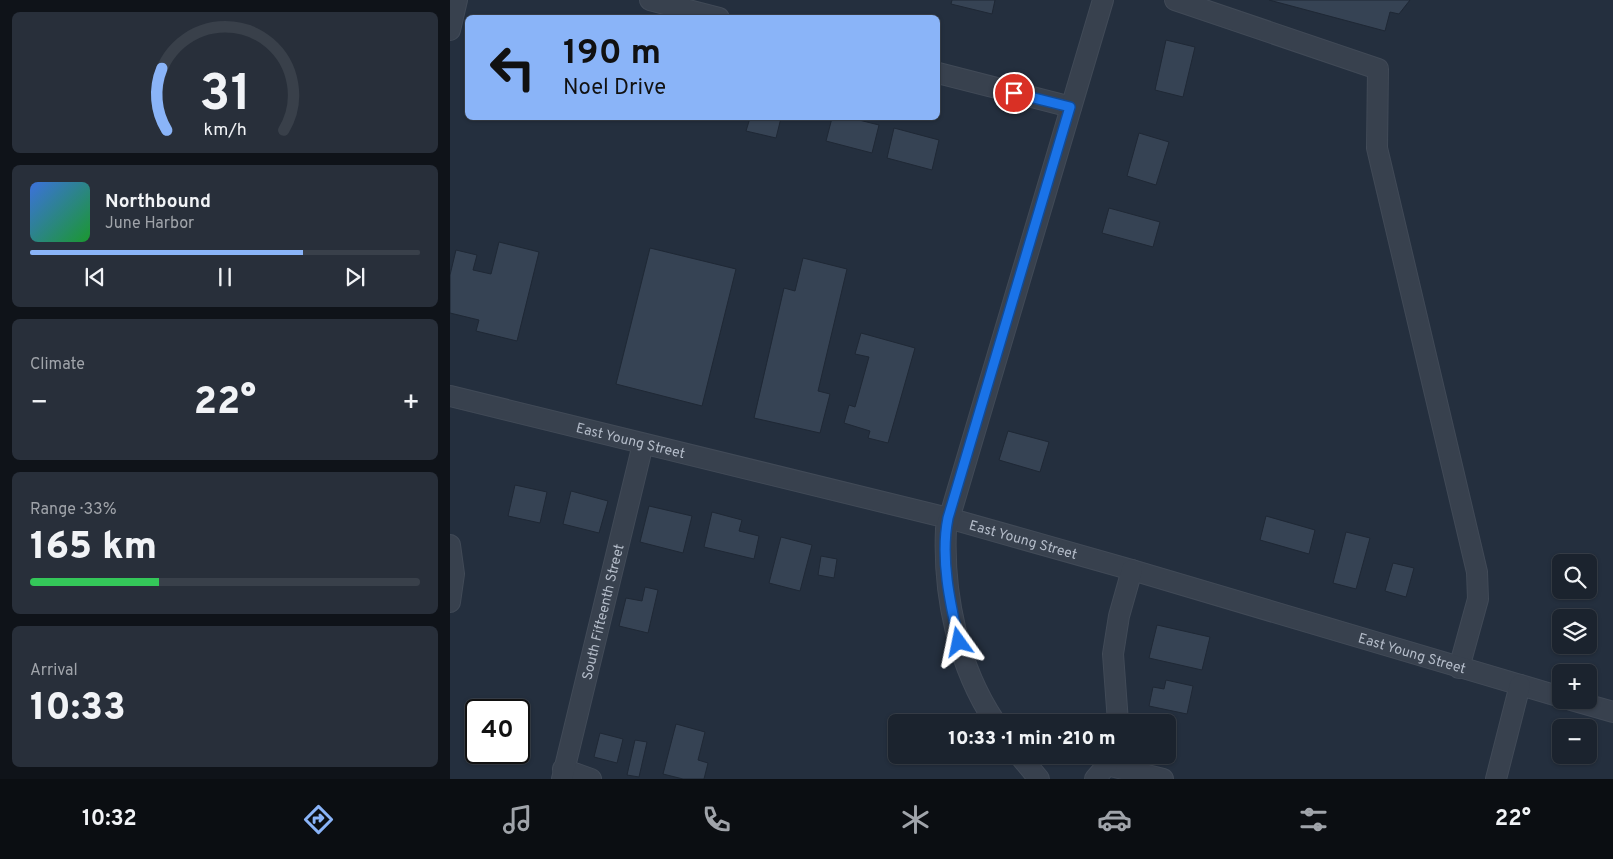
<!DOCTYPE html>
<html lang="en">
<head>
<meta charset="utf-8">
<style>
	:root { --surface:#1b232e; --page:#282f3a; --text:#f1f3f6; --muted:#a0a4aa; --line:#39404a; --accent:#8ab4f8 }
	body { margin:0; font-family:Overpass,sans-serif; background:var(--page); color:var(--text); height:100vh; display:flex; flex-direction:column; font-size:19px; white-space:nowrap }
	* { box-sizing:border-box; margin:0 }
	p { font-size:16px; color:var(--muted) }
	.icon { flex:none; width:28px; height:28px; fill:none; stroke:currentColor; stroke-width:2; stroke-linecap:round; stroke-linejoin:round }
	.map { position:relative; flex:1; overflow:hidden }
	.side { display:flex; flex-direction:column; gap:12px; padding:12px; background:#0f1319; width:450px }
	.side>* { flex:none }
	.banner { position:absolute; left:15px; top:15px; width:475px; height:105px; border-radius:8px; box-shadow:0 1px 4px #0004,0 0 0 1px var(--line); background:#8ab4f8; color:#111; overflow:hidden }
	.controls { position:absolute; left:1102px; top:554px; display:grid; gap:10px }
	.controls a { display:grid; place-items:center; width:45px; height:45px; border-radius:8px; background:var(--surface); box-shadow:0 1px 4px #0004,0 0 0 1px var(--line); font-size:25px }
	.speed { position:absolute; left:15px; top:699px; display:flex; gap:10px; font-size:25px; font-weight:700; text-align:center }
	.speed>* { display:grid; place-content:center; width:65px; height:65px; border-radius:50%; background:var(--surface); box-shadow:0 1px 4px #0004,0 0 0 1px var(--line); line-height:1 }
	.speed .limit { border:2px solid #111; border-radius:8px; background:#fff; color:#111 }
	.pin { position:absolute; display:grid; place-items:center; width:42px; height:42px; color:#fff; margin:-21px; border:2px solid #fff; border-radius:50%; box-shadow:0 1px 5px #0007 }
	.me { position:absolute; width:55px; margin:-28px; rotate:348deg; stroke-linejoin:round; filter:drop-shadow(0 0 4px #0008) }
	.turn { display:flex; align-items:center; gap:18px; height:105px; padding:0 15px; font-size:22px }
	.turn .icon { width:65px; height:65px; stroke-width:2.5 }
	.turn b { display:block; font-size:35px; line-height:42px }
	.big { font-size:38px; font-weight:800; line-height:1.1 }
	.side .tile { flex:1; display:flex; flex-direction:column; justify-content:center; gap:8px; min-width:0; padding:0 18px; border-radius:8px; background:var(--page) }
	.side .dial { align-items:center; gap:0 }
	.dial svg { height:130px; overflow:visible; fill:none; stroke:var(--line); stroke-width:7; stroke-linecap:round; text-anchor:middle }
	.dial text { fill:var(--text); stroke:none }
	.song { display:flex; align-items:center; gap:15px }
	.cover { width:60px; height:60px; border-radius:8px; background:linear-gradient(135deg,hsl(220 70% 55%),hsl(130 70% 35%)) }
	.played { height:5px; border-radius:2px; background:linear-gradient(90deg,var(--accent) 70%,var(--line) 70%) }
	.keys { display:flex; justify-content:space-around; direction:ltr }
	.heat { display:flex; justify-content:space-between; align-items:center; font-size:28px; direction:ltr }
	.charge { height:8px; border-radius:4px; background:linear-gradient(90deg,#34c759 33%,var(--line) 0) }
	.trip { position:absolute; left:438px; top:714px; width:288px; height:50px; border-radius:8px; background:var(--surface); box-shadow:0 1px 4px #0004,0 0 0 1px var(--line); font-weight:800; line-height:50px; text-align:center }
	.tab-bar { display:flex; height:80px; justify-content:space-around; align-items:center; background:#0b0e12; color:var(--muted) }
	.tab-bar .icon { width:35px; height:35px }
	.tab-bar .active { color:var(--accent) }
	.tab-bar b { font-size:22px; color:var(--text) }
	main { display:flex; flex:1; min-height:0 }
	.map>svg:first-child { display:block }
</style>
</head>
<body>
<main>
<section class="side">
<div class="tile dial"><svg viewBox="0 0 100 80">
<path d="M14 69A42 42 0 1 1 86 69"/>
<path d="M14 69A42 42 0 0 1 11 31" stroke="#8ab4f8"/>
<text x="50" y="56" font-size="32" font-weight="700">31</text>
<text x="50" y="72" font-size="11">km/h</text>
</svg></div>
<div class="tile">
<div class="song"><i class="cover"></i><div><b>Northbound</b><p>June Harbor</p></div></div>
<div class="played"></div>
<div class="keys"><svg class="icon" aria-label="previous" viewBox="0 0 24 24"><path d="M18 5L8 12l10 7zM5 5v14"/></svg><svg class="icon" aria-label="pause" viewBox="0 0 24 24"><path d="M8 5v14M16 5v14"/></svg><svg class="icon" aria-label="next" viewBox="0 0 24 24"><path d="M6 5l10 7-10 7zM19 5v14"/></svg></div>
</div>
<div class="tile"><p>Climate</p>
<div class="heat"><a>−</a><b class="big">22°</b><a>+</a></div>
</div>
<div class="tile"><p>Range · 33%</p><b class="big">165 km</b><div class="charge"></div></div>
<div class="tile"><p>Arrival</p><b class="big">10:33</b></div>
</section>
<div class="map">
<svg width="1163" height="779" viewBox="0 0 1163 779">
	<rect width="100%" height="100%" fill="#242f3e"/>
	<g fill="#364354" stroke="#1f2835">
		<polygon points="502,0 545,0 542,14 501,4"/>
		<polygon points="819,0 960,0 949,14 940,12 935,31"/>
		<polygon points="716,40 745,47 733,97 705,90"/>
		<polygon points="300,118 331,118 326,138 296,131"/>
		<polygon points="382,118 401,118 429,125 422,153 376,141"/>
		<polygon points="444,128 489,140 482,170 437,158"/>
		<polygon points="689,133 719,142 706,185 677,176"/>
		<polygon points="659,208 710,222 703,247 652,233"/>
		<polygon points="49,242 89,252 67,341 26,331 29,320 0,313 0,275 6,250 27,255 23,270 41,274"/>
		<polygon points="200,248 286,269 252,406 166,384"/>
		<polygon points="353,258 397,269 368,391 380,394 370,433 304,418 334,288 345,291"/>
		<polygon points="411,333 465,348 438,443 418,438 420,431 394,423 399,405 405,407 419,357 405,354"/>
		<polygon points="558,431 599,442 590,472 549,460"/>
		<polygon points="65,485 97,492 90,523 58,516"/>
		<polygon points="121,491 158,501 149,533 113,524"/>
		<polygon points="199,506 242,516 233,553 190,542"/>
		<polygon points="262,512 292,520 289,531 309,536 304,559 254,547"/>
		<polygon points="816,516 865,530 859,554 810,540"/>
		<polygon points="896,532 920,538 906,589 883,583"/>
		<polygon points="331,537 362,545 350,591 319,583"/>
		<polygon points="371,556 387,559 384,578 368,575"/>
		<polygon points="943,563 964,568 956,597 935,591"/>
		<polygon points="195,587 208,590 198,633 169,626 176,598 192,601"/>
		<polygon points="707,625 760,637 752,670 699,658"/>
		<polygon points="716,680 743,686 737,714 699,706 703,687 714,689"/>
		<polygon points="226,724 255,732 248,760 258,763 254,779 233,779 213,774"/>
		<polygon points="150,733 173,739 167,763 144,757"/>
		<polygon points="185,740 197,742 189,777 177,775"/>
	</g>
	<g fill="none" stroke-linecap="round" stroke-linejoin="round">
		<defs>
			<g id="minor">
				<polyline points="200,0 269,18"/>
				<polyline points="725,0 928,69 927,148 1027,572 1028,599 1009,668"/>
				<polyline points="0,30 7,0"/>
				<polyline points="488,73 621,107"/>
				<path id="s1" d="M0,396L498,518L682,570L1111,697"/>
				<polyline points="0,545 4,574 0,602"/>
				<polyline points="1121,700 1163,712"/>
				<path d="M545,722C508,667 493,595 496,529L653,0"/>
				<polyline points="668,722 663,654 669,616 682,570"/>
				<polyline points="569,755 589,779"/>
				<polyline points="657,765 713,779"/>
				<polyline points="113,769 141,779"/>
				<path id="s2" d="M112,779L193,444"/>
				<polyline points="645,779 657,765 661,755"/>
				<polyline points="1046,779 1070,685"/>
			</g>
		</defs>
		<use href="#minor" stroke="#414a57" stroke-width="22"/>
		<use href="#minor" stroke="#38414e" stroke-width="20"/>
	</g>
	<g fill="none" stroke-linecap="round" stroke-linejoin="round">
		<defs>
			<path id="route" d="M509,642C500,603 490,558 498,518L620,107L564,93"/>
		</defs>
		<use href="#route" stroke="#114b97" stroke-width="12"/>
		<use href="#route" stroke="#1a73e8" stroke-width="9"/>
	</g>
	<g text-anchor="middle" stroke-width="5" stroke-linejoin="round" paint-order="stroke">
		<g font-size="14" fill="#b4bcc9" stroke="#1d2633">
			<text dy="5" stroke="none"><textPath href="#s1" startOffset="186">East Young Street</textPath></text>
			<text dy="5" stroke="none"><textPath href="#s1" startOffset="591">East Young Street</textPath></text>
			<text dy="5" stroke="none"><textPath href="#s2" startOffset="172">South Fifteenth Street</textPath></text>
			<text dy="5" stroke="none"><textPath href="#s1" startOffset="996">East Young Street</textPath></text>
		</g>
	</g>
</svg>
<div class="controls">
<a><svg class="icon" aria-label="search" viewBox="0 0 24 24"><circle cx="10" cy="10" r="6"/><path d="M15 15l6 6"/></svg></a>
<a><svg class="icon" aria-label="layers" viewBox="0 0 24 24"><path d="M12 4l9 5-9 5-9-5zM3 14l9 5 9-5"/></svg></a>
<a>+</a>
<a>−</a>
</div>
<div class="speed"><div class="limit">40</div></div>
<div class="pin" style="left:564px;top:93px;background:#d93025"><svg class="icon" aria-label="arrive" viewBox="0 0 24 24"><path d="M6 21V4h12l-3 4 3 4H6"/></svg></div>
<svg class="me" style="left:509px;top:642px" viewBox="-20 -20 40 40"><path d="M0-17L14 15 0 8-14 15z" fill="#1a73e8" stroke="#fff" stroke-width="4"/></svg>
<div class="trip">10:33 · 1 min · 210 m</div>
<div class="banner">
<div class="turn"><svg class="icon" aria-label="left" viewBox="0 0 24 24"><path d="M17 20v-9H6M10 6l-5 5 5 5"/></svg><div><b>190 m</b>Noel Drive</div></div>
</div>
</div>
</main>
<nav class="tab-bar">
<b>10:32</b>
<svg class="icon active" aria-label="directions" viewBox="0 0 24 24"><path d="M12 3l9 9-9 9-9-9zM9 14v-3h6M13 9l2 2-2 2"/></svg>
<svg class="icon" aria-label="music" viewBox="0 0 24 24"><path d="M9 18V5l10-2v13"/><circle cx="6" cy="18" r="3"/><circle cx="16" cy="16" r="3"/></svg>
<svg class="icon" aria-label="phone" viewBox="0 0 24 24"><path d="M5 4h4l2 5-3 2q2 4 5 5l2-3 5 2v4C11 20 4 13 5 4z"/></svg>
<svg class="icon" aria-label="climate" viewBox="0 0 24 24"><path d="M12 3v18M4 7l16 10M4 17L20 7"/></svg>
<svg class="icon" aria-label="car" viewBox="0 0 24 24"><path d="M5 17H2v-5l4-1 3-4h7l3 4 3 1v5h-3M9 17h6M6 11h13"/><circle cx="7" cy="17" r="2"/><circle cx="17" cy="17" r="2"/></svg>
<svg class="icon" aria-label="filters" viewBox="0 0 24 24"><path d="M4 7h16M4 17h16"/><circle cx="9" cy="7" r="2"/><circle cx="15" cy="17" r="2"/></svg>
<b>22°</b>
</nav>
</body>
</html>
